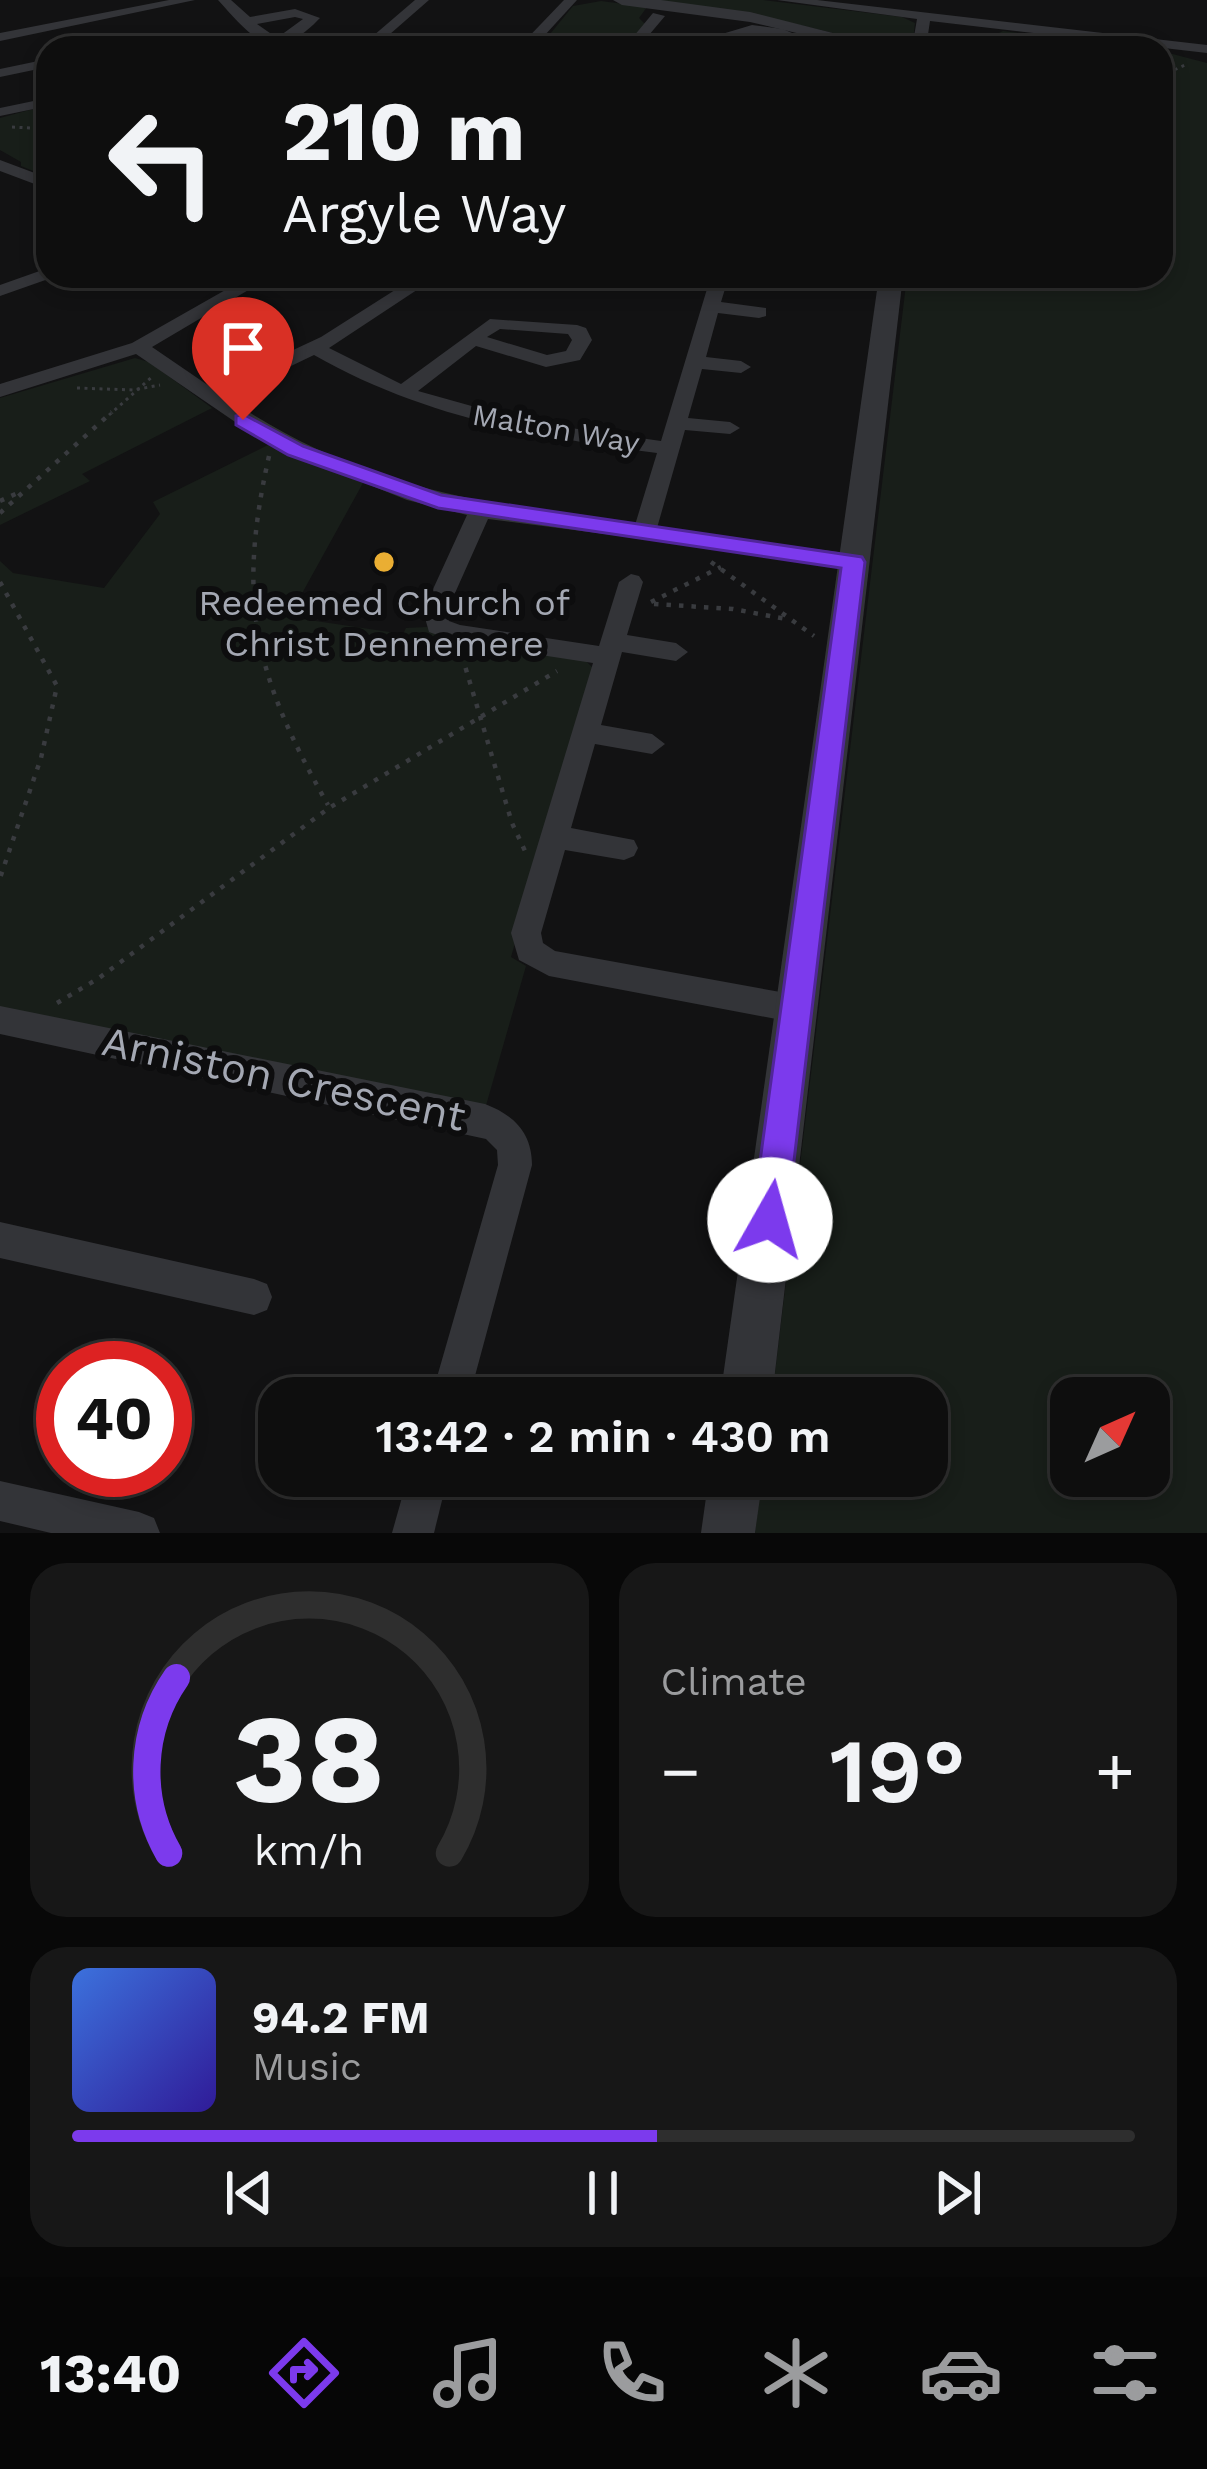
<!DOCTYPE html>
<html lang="en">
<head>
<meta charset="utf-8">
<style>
	:root { --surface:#0e0e0e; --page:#171717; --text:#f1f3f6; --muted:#9b9c9e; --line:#2e2e2e; --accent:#7c3aed }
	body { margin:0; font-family:"Work Sans",sans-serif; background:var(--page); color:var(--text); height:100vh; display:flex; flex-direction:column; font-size:45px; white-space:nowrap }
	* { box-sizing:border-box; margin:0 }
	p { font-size:39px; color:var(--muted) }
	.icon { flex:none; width:66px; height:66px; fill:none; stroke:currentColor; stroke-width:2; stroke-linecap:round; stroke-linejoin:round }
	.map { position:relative; height:1533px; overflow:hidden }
	.side { display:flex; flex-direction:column; gap:30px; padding:30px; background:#080808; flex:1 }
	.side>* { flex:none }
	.top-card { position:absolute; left:36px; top:36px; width:1137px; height:252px; border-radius:36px; box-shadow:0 6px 18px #0003,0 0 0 3px var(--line); background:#0e0e0e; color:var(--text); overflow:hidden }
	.needle { width:78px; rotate:45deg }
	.controls { position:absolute; left:1050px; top:1377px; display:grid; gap:24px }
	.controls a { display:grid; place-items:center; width:120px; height:120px; border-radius:24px; background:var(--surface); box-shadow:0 6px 18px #0003,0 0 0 3px var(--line); font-size:60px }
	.speed { position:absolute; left:36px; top:1341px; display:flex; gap:24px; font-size:60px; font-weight:700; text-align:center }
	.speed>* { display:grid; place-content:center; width:156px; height:156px; border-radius:50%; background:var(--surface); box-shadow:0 6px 18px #0003,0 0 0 3px var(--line); line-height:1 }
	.speed .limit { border:18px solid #d22; background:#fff; color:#111 }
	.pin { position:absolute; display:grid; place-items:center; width:102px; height:102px; color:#fff; margin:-123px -51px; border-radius:50% 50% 50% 0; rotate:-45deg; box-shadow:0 0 12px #0007 }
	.pin .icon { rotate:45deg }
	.me { position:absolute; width:132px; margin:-66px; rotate:7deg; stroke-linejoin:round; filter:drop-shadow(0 0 9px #0008) }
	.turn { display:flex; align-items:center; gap:42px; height:252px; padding:0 48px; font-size:54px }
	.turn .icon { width:156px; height:156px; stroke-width:2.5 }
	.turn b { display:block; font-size:84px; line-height:102px }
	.big { font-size:90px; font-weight:600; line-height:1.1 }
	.side .tile { flex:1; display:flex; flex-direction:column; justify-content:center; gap:18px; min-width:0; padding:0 42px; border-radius:36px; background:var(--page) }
	.side .dial { align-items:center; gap:0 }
	.dial svg { height:312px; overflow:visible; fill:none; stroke:var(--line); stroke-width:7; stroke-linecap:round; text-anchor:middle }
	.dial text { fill:var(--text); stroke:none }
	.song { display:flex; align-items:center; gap:36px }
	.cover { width:144px; height:144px; border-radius:18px; background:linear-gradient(135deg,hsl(220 70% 55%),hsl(250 70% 35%)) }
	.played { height:12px; border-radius:6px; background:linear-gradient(90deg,var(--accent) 55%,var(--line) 55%) }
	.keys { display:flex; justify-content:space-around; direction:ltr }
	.heat { display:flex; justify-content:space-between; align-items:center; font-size:66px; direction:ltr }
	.side .tiles { flex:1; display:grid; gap:30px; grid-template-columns:1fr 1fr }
	.tile:last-child { grid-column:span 2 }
	.trip { position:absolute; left:258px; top:1377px; width:690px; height:120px; border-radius:36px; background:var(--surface); box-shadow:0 6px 18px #0003,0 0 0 3px var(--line); font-weight:600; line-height:120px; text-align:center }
	.dock { display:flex; height:192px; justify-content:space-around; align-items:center; background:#060606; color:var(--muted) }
	.dock .icon { width:84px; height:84px }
	.dock .current { color:var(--accent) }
	.dock b { font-size:54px; color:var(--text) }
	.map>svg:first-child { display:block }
</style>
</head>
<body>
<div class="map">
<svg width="1207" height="1533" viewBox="0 0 1207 1533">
	<rect width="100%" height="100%" fill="#121213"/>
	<g fill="#181e19" fill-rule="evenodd">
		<polygon points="642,0 763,0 902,17 915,23 913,42 886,46 792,23"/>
		<polygon points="601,1 647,7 639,18 646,25 627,48 546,39 573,6"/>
		<polygon points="1003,31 1138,48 968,48"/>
		<path d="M1161,51L1207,63V1533H755L762,1476H927V1398H772L907,276H1161ZM1071,1398H1149V1476H1071Z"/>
		<polygon points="48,105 48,177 21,166 21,162 0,150 0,118"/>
		<polygon points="135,358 149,362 212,408 82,474 90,481 0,525 0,398"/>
		<polygon points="268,445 363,483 289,617 403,634 406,628 427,627 432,632 584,659 594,669 511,957 526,966 485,1109 0,1010 0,561 13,573 104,588 160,514 153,502"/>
	</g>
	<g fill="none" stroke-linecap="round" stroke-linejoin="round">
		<g stroke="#393b3f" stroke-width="3" stroke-dasharray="3 4.5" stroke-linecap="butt">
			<polyline points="1161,76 1185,65"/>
			<polyline points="12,127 48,129"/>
			<polyline points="77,388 133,390 160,385"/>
			<polyline points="109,415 152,377"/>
		</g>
		<g stroke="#393b3f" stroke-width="4.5" stroke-dasharray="4.5 8" stroke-linecap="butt">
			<path d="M269,456C236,603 255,676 328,805"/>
			<polyline points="0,501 22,491"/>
			<polyline points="0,513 112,412"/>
			<polyline points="711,562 814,636"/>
			<polyline points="0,582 57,686 41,758 0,878"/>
			<polyline points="651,602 721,567"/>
			<polyline points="654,604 733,609 786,619"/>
			<polyline points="462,656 512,823 525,851"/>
			<polyline points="57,1003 99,978 329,808 557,671"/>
		</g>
		<g fill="#333438" fill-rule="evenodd">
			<polygon points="169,0 195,0 0,41 0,33"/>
			<path d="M218,0H231L250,17L295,9L320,18C274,66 254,40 218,0ZM295,17L303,19L277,38L257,24Z"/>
			<polygon points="415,0 429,0 374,48 359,48"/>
			<polygon points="564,0 577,0 533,48 518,48"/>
			<polygon points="777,0 817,0 1207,45 1207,53 930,21 926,48 912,48 917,19"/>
			<polygon points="653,13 665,16 638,48 624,48"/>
			<path d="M752,25L783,29L826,48C801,48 781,33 756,33C737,33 728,48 709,48L722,34Z"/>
			<polygon points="161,36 166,43 115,48 117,45"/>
			<polygon points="48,59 48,67 0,77 0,69"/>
			<polygon points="48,98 48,106 0,116 0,108"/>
			<polygon points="0,160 48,178 48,189 0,171"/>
			<polygon points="48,268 48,276 54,277 0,296 0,285"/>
			<path d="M250,276H272L152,347L212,388L321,337L417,276H438L329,348L401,384L490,319L577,325L586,328L592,340L580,360L546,367L476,346L418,391L529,422L661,441L707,289L627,281L618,276H729L721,302L766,308V316L759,318L718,313L706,357L741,361L751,367L741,373L702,369L688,418L730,422L740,428L730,434L685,430L657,528L853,554L865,562L861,567L488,519L447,611L449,621L460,625L599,646L619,582L631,574L639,576L643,582L627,635L676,643L688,652L676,661L622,652L601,725L652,734L665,744L652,754L595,744L571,828L634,840L638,848L634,856L624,860L565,850L541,933L543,943L555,951L797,995L808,999L813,1009L808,1019L797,1023L549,976L519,960L511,933L593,663L457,642L429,632L423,611L467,515L407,500L266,443L136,354L0,397V384L132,343ZM500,329L568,334L572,340L566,351L547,355L487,337ZM314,355C421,416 535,437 657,453L635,525C481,504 357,487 226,397Z"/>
			<path d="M0,1006L485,1104C514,1115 532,1133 532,1165L469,1398H431L498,1165L497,1150L486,1139L0,1034Z"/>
			<polygon points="0,1222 254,1279 267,1284 272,1297 267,1310 254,1315 0,1258"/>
			<polygon points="408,1476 448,1476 434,1533 392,1533"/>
			<polygon points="0,1481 139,1512 154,1518 160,1533 51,1533 0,1521"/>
		</g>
		<g fill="#333438" fill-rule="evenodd">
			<polygon points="613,0 661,0 750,12 892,48 859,48 750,22 622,5"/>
			<polygon points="879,276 903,276 772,1398 720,1398"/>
			<polygon points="709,1476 763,1476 755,1533 701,1533"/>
		</g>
	</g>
	<polygon fill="#7c3aed" stroke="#51269a" stroke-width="3" points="243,414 303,446 441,495 862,557 865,562 787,1220 782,1232 770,1238 757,1232 752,1220 841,568 438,508 288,455 236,425 236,416"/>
	<circle fill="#eaae33" stroke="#0d0d0e" stroke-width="4.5" cx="384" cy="562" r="12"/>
	<g text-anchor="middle" stroke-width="12" stroke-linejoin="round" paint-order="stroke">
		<g font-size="30" fill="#a4a8b3" stroke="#0d0d0e">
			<text transform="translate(556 429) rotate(10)" y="10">Malton Way</text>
		</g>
		<g font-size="36" fill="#a4a8b3" stroke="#0d0d0e">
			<text x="384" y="615">Redeemed Church of<tspan x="384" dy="41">Christ Dennemere</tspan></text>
		</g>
		<g font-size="42" fill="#a4a8b3" stroke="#0d0d0e">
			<text transform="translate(284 1078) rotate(12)" y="15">Arniston Crescent</text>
		</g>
	</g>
</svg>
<div class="controls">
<a><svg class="needle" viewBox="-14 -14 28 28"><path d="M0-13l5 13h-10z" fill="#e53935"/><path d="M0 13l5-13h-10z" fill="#9b9c9e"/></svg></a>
</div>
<div class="speed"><div class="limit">40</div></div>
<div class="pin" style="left:243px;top:420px;background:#d93025"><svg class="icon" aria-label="arrive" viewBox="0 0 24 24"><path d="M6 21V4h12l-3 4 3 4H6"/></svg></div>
<svg class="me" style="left:770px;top:1220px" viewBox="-20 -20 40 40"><circle r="19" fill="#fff"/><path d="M0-13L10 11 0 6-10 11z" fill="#7c3aed"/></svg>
<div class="trip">13:42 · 2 min · 430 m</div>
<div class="top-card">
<div class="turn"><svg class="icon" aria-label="left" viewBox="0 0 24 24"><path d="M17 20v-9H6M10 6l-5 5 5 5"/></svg><div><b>210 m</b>Argyle Way</div></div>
</div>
</div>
<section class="side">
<div class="tiles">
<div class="tile dial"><svg viewBox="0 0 100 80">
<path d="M14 69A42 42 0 1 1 86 69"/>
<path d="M14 69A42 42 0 0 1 16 24" stroke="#7c3aed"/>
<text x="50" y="56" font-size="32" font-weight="700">38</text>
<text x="50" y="72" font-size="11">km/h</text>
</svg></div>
<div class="tile"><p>Climate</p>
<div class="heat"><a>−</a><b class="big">19°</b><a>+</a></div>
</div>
<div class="tile">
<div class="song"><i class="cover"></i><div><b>94.2 FM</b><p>Music</p></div></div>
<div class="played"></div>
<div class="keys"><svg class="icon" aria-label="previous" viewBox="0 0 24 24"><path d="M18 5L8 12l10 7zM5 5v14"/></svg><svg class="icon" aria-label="pause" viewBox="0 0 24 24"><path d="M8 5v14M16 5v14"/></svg><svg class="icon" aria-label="next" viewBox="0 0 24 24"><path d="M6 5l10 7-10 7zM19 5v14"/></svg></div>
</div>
</div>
</section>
<nav class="dock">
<b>13:40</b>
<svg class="icon current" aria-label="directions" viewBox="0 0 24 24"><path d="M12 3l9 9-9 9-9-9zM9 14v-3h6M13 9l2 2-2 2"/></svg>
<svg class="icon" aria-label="music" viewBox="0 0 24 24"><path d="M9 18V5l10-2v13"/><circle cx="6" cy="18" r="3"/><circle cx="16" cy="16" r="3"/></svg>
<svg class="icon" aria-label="phone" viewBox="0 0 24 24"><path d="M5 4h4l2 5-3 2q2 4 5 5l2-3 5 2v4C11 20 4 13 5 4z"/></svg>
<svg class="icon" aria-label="climate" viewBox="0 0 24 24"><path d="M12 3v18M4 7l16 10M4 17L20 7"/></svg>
<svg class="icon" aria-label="car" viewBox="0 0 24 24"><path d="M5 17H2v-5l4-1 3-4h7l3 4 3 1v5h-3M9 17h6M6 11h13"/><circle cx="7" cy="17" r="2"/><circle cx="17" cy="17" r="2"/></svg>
<svg class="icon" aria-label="filters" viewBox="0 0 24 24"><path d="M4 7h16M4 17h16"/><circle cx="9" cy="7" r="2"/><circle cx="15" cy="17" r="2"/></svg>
</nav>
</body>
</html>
